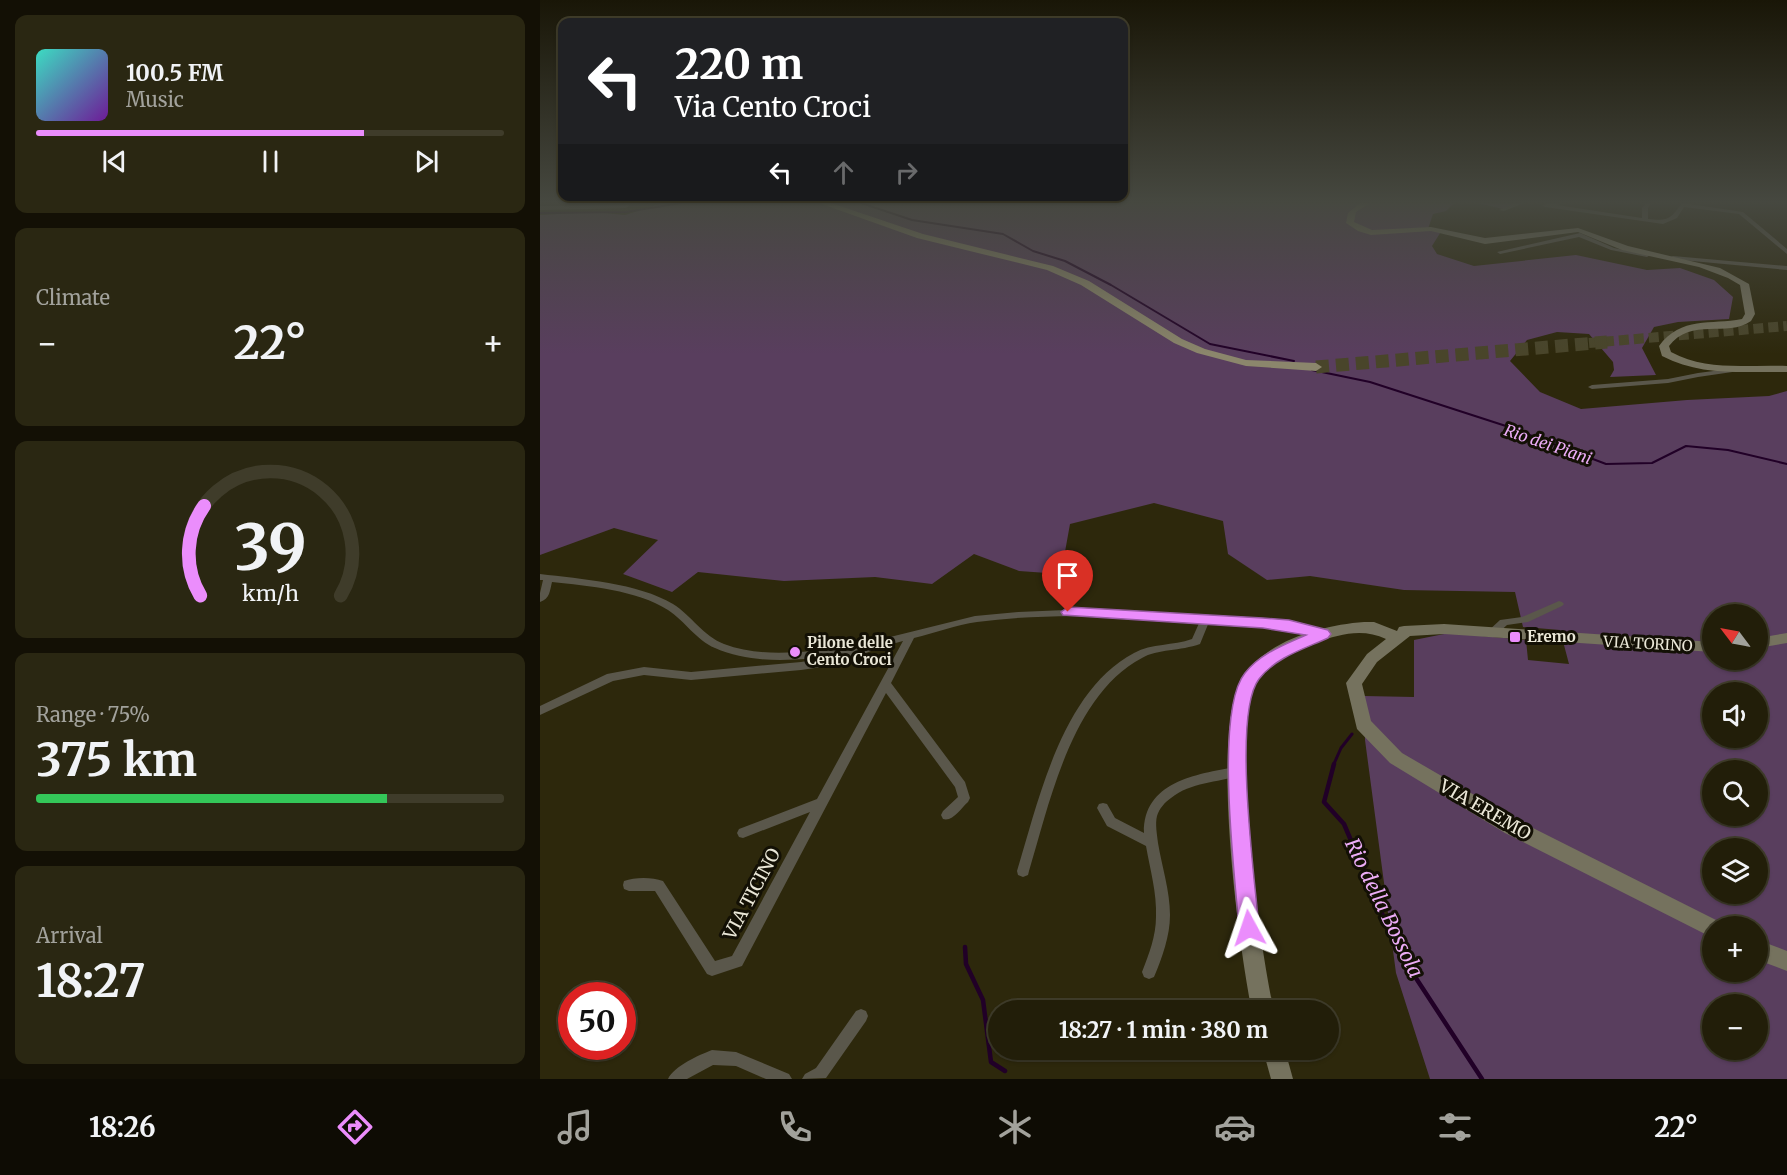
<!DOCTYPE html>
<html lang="en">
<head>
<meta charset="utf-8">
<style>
	:root { --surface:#221e09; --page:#2a2712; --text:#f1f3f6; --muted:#a2a29c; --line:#3f3c2a; --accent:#eb8dfc }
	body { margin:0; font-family:Merriweather,serif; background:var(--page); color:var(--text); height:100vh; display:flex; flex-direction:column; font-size:22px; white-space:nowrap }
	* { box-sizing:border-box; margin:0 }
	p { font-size:20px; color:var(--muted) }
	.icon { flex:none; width:33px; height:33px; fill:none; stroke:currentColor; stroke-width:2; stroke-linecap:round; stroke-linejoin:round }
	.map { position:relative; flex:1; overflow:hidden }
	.sheet { display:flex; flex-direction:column; gap:15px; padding:15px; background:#131005; width:540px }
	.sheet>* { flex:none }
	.banner { position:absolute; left:18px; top:18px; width:570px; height:183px; border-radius:12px; box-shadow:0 2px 4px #0004,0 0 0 2px var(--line); background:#202124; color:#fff; overflow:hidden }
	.needle { width:39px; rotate:302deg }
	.fabs { position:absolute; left:1162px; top:604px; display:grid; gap:12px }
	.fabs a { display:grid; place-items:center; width:66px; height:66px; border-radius:50%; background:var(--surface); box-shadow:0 2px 4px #0004,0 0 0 2px var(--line); font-size:30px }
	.speed { position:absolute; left:18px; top:982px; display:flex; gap:12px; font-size:30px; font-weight:700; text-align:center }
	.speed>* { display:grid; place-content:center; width:78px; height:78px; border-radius:50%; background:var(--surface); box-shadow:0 2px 4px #0004,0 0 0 2px var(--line); line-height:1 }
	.speed .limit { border:9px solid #d22; background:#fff; color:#111 }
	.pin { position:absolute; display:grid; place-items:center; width:51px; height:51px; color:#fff; margin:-62px -26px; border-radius:50% 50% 50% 0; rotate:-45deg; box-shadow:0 0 6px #0007 }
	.pin .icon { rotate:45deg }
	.me { position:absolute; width:66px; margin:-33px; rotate:355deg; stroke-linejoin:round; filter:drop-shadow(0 0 4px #0008) }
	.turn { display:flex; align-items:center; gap:21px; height:126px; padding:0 18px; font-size:27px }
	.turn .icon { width:78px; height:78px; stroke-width:2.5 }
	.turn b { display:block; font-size:42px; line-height:51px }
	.lanes { display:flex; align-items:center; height:57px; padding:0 18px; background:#0003; justify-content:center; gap:30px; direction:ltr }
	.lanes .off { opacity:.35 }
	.big { font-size:45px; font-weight:700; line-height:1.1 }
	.sheet .card { flex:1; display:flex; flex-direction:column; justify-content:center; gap:9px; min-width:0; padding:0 21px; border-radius:12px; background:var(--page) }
	.sheet .dial { align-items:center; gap:0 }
	.dial svg { height:156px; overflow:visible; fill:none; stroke:var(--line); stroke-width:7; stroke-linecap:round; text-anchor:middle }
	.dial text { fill:var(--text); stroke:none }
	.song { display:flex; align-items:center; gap:18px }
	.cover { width:72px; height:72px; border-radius:9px; background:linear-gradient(135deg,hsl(170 70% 55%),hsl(280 70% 35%)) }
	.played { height:6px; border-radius:3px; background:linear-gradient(90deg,var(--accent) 70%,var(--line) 70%) }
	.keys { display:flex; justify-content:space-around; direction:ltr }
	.heat { display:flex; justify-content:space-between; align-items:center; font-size:33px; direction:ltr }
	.charge { height:9px; border-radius:4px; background:linear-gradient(90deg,#34c759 75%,var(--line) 0) }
	.trip { position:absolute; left:448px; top:1000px; width:351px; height:60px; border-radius:30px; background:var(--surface); box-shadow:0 2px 4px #0004,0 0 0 2px var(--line); font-weight:700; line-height:60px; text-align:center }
	.tab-bar { display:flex; height:96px; justify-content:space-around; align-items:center; background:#0e0c04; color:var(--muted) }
	.tab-bar .icon { width:42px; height:42px }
	.tab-bar .on { color:var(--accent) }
	.tab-bar b { font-size:27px; color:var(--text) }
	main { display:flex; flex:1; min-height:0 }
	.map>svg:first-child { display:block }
</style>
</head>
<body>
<main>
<section class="sheet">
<div class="card">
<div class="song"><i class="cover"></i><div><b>100.5 FM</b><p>Music</p></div></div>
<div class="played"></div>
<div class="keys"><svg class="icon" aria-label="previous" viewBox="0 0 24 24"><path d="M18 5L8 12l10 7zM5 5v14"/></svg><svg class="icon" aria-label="pause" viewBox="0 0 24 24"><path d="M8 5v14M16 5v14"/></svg><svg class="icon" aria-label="next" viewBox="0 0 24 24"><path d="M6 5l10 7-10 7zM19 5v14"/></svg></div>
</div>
<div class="card"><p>Climate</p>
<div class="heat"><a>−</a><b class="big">22°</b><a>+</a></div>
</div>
<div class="card dial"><svg viewBox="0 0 100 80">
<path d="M14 69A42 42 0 1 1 86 69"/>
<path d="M14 69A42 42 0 0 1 16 23" stroke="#eb8dfc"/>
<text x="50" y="56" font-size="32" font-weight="700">39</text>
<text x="50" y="72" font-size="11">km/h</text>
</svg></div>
<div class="card"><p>Range · 75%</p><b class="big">375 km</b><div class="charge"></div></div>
<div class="card"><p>Arrival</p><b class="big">18:27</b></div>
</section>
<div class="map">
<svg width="1247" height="1079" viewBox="0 0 1247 1079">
	<rect width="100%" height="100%" fill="#2d280c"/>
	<path fill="#593e5e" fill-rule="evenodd" d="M123,203H979L963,209L938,203H914L906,211L893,214L888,229L902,230L892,246L897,254L934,266L1036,255L1107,270L1140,268L1174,280L1193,297L1189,319L1138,322L1114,327L1102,348L1116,375L1070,377L1074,370L1073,362L1049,334L1017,332L987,340L970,361L1000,392L1041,409L1147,400L1229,396L1247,391V1079H890L856,973L825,740L824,696L874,697V640L909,633L986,640L988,660L1029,664L1020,630L983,627L975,592L864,590L770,576L727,580L688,554L683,521L614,503L530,524L521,574L479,571L434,554L392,584L335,577L244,581L158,572L132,592L83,574L118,540L74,528L0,555V215L54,212L85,215ZM1173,615H1218V660H1173ZM1173,693H1218V738H1173ZM1173,771H1218V816H1173ZM1173,849H1218V894H1173ZM1173,927H1218V972H1173ZM1173,1005H1218V1050H1173Z"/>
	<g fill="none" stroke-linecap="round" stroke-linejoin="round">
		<g stroke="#210027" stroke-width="2">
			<polyline points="321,203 372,220 463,234 493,251 525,261 571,285 670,344 754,361"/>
			<polyline points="0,213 86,212 141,203"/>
			<polyline points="772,370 830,382 969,427 1066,464 1112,463 1146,446 1188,450 1247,464"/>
		</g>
		<polyline stroke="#210027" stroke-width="3" points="793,766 801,748 812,734"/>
		<g stroke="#210027" stroke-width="4.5">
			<polyline points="794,764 784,802 804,824 843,916 870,969 942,1079"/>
			<polyline points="425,947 426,964 443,1000 451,1062 465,1071"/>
		</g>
		<polyline stroke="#49452a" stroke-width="10" stroke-dasharray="10 5" stroke-linecap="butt" points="1049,343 1247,326"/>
		<polyline stroke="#49452a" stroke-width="13" stroke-dasharray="13 7" stroke-linecap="butt" points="776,367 1067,342"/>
		<g fill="#5a574b" fill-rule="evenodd">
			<polygon points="977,203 984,203 964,211 959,210"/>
			<path d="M1010,203H1024L1017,205L1102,218V208L1106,203H1111L1108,208V219C1127,221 1130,220 1141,204L1143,203L1203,212L1247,249V254L1199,214L1144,207L1137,218L1123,224L1005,207L1002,205Z"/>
			<polygon points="88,205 89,206 86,208 0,210 0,206"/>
			<polygon points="1040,233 1074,248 1110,255 1107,257 1071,250 1039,237 960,254 957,252"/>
			<polygon points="1133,256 1247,266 1247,270 1131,259 1131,257"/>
			<polygon points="1204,367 1208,369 1206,370 1158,377 1128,383 1052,389 1048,387 1052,385 1128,379 1158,373"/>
			<path d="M0,574C41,579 98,583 133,604C152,616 163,636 184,644C223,659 270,651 311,647L315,649L338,640L435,616L478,612L550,609L666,615L749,622L787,631L788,634L787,637L783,638L749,628L669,622L660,644C641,651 617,649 602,658C532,695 510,801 489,871L488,875L483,877L478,875L477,871C499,799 522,691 594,653C612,643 633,646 652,639L660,621C586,617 511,612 437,622C416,625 395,633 374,638L351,683L425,782L430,798L428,802C421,808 413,822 403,819L401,815L403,811L418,797L415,787L346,693L202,966L172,976L167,974L115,891H89L84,889L83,885L84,881C95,877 112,877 123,881L175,961L192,956L270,812L203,838L199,837L197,833L199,829L277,799L363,641L341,647L296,665L261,670L151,680L104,675L73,681L0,715V706L67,674L104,667L151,672L261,662L298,656C257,660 213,665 175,648C156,640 145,621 128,610C97,590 48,586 12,582C10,590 10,599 0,602V593L3,580H0Z"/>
			<polygon points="1019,601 1022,602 1024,604 1022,606 988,622 967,625 956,635 948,635 947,632 960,620 982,617"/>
			<path d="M696,767L700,769L702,772L700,775C677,783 651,782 631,798C625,802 619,809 617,816C615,824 617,834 618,843C622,867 630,891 630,915C630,936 622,958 614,977L609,979L604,977L602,972C609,954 616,936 616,917C617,893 610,869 606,846L567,826L557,808L559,804L563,803L567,804L575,818L604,833C603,782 656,774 696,767Z"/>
			<polygon points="321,1009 326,1011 328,1016 326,1021 286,1078 262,1079 265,1074 276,1068 316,1011"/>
			<path d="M172,1050L196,1052L249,1074L252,1079H226L196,1066L173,1065L147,1079H128C134,1066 159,1055 172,1050Z"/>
		</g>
		<g fill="#75725e" fill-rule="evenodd">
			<path d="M820,203H830L816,212L814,222L832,230L891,227L945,238L1038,228L1088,246L1180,268L1209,284L1215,314L1211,321C1187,338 1151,317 1129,346L1131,352C1167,372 1208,364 1247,366V372C1204,371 1162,377 1122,356L1119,346C1141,316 1171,325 1202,319L1205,314L1200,285L1188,278L1159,267L1082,250L1038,232L945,244L891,231L831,235L818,231L806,223L808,213Z"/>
			<path d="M824,622H834L857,631L859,627L864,626L904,624L1173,642V652L904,634L870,636L837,662L822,684L831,721L862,753L979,821L1180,922L1182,927H1173V938L965,833L850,763L817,729L806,683L827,654L846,639C823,628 799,634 776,643C756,650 731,660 719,678C686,725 721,951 734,1011H712C699,948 668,722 705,673C731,639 784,625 824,622Z"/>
			<polygon points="1247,633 1247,643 1218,648 1218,638"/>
			<polygon points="1218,940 1247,951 1247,971 1218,960"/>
			<polygon points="723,1050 745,1050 753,1079 731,1079"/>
		</g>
		<polygon fill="#8b866c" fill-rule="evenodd" points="279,203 291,203 383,234 513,266 549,281 642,339 665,349 706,360 776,363 782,367 776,371 706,366 657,353 634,343 541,285 507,270 377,238"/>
	</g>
	<linearGradient id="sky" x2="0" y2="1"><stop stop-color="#191607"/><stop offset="0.57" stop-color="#464840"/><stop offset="1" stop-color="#464840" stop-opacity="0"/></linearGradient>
	<rect width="1247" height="354" fill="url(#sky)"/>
	<path fill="#eb8dfc" stroke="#995ca4" stroke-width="1.5" d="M528,607L723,618L749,620L788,630L791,634L788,638C764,649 736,657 719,679C692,714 715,880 719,928L716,934L709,937L702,934L699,928C695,876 674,711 705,673C721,653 744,645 766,635L723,628L523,615L521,612Z"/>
	<g fill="#eb8dfc" stroke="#131005" stroke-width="2">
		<rect x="969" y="631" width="12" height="12" rx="3"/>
		<circle cx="255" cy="652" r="6"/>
	</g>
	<g text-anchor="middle" stroke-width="6" stroke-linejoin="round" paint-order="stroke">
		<g font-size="15" font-weight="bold" fill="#eae7d7" stroke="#131005" text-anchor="start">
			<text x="987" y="642">Eremo</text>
			<text x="267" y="648">Pilone delle<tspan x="267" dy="17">Cento Croci</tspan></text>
		</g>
		<g font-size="15" fill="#eae7d7" stroke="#131005">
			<text transform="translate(1108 644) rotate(3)" y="5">VIA TORINO</text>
		</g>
		<g font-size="16" font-style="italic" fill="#ecacf7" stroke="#131005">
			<text transform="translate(1008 444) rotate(19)" y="6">Rio dei Piani</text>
		</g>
		<g font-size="18" fill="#eae7d7" stroke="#131005">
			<text transform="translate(945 810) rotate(30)" y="6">VIA EREMO</text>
			<text transform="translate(212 894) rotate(-62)" y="6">VIA TICINO</text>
		</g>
		<g font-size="20" font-style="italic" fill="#ecacf7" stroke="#131005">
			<text transform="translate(844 908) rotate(64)" y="7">Rio della Bossola</text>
		</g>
	</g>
</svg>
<div class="fabs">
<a><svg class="needle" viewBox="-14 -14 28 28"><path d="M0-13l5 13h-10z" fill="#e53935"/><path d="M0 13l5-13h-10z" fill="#a2a29c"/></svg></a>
<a><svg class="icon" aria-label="sound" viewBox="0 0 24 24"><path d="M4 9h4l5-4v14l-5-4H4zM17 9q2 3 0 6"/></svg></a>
<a><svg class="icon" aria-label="search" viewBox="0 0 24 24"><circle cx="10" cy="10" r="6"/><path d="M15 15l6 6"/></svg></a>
<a><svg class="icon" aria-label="layers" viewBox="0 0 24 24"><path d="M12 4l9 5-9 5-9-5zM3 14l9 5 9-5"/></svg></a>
<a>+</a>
<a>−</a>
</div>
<div class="speed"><div class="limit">50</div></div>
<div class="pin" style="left:528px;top:612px;background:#d93025"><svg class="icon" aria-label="arrive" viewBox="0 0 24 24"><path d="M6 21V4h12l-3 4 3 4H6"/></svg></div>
<svg class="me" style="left:709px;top:928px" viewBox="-20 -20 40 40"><path d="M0-17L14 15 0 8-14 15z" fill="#eb8dfc" stroke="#fff" stroke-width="4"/></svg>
<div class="trip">18:27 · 1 min · 380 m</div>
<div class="banner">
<div class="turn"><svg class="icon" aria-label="left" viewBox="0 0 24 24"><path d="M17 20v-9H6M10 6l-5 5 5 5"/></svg><div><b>220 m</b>Via Cento Croci</div></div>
<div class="lanes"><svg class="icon" aria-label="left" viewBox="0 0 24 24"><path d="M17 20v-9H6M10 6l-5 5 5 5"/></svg><svg class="icon off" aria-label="ahead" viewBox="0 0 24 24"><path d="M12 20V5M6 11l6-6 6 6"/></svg><svg class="icon off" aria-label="right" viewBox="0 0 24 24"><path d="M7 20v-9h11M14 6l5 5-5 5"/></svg></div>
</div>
</div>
</main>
<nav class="tab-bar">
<b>18:26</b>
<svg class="icon on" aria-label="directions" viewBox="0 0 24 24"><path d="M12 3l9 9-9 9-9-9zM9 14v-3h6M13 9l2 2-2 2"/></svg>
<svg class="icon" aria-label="music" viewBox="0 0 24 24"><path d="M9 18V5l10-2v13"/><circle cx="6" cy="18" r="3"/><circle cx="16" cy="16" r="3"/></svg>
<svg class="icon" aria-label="phone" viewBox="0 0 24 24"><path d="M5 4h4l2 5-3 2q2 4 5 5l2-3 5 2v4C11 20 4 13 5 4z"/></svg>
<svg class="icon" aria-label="climate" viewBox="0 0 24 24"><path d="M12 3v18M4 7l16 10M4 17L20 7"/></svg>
<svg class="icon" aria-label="car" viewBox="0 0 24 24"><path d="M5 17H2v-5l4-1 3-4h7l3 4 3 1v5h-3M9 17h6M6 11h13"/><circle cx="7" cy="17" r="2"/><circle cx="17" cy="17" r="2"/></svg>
<svg class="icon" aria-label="filters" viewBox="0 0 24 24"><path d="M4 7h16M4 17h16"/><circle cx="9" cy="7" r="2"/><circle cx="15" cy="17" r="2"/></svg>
<b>22°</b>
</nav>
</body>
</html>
